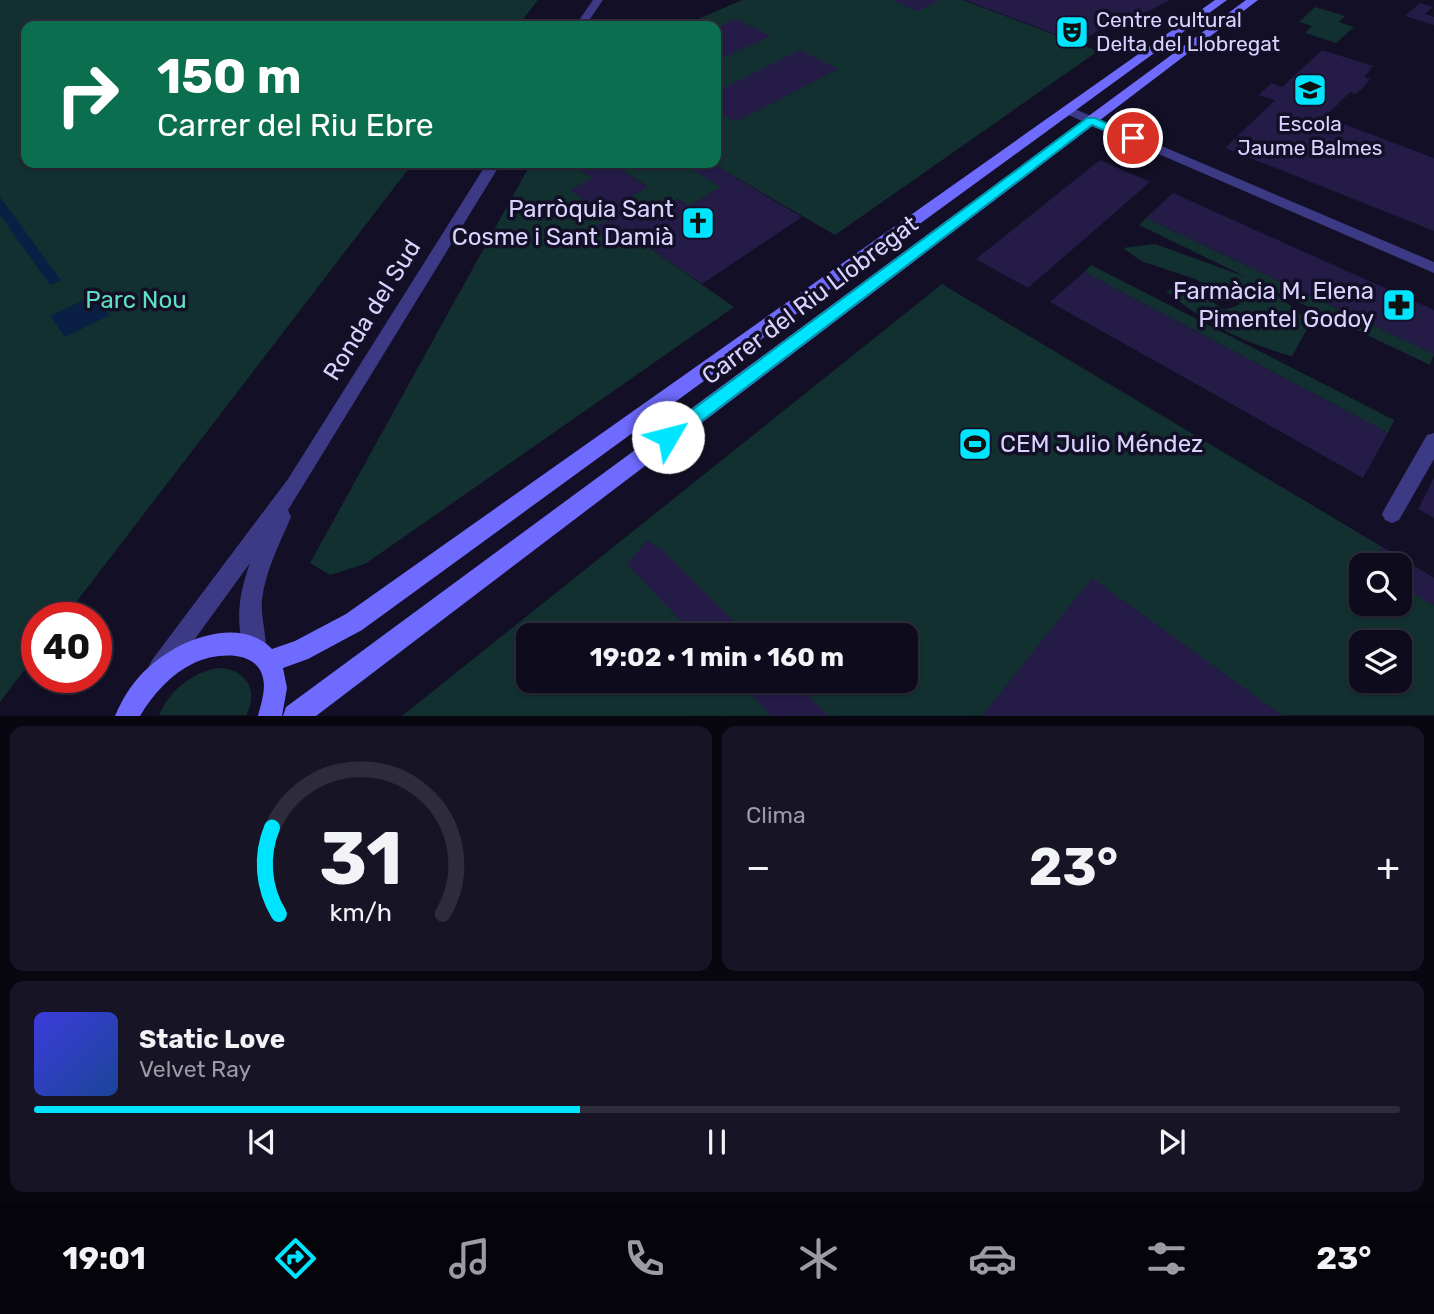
<!DOCTYPE html>
<html lang="es">
<head>
<meta charset="utf-8">
<style>
	:root { --surface:#0e0b1c; --page:#171425; --text:#f1f3f6; --muted:#9b9ba3; --line:#2e2b3b; --accent:#00e5ff }
	body { margin:0; font-family:Rubik,sans-serif; background:var(--page); color:var(--text); height:100vh; display:flex; flex-direction:column; font-size:26px; white-space:nowrap }
	* { box-sizing:border-box; margin:0 }
	p { font-size:23px; color:var(--muted) }
	.icon { flex:none; width:38px; height:38px; fill:none; stroke:currentColor; stroke-width:2; stroke-linecap:round; stroke-linejoin:round }
	.map { position:relative; height:716px; overflow:hidden }
	.panel { display:flex; flex-direction:column; gap:10px; padding:10px; background:#08060f; flex:1 }
	.panel>* { flex:none }
	.top-card { position:absolute; left:21px; top:21px; width:700px; height:147px; border-radius:14px; box-shadow:0 2px 5px #0004,0 0 0 2px var(--line); background:#0b6e4f; color:#fff; overflow:hidden }
	.tools { position:absolute; left:1349px; top:553px; display:grid; gap:14px }
	.tools a { display:grid; place-items:center; width:63px; height:63px; border-radius:14px; background:var(--surface); box-shadow:0 2px 5px #0004,0 0 0 2px var(--line); font-size:35px }
	.speed { position:absolute; left:21px; top:602px; display:flex; gap:14px; font-size:35px; font-weight:700; text-align:center }
	.speed>* { display:grid; place-content:center; width:91px; height:91px; border-radius:50%; background:var(--surface); box-shadow:0 2px 5px #0004,0 0 0 2px var(--line); line-height:1 }
	.speed .limit { border:10px solid #d22; background:#fff; color:#111 }
	.pin { position:absolute; display:grid; place-items:center; width:60px; height:60px; color:#fff; margin:-30px; border:4px solid #fff; border-radius:50%; box-shadow:0 2px 7px #0007 }
	.me { position:absolute; width:77px; margin:-38px; rotate:53deg; stroke-linejoin:round; filter:drop-shadow(0 0 5px #0008) }
	.turn { display:flex; align-items:center; gap:24px; height:147px; padding:0 21px; font-size:32px }
	.turn .icon { width:91px; height:91px; stroke-width:2.5 }
	.turn b { display:block; font-size:49px; line-height:60px }
	.big { font-size:52px; font-weight:700; line-height:1.1 }
	.panel .tile { flex:1; display:flex; flex-direction:column; justify-content:center; gap:10px; min-width:0; padding:0 24px; border-radius:14px; background:var(--page) }
	.panel .dial { align-items:center; gap:0 }
	.dial svg { height:182px; overflow:visible; fill:none; stroke:var(--line); stroke-width:7; stroke-linecap:round; text-anchor:middle }
	.dial text { fill:var(--text); stroke:none }
	.song { display:flex; align-items:center; gap:21px }
	.cover { width:84px; height:84px; border-radius:10px; background:linear-gradient(135deg,hsl(240 70% 55%),hsl(220 70% 35%)) }
	.played { height:7px; border-radius:4px; background:linear-gradient(90deg,var(--accent) 40%,var(--line) 40%) }
	.keys { display:flex; justify-content:space-around; direction:ltr }
	.heat { display:flex; justify-content:space-between; align-items:center; font-size:38px; direction:ltr }
	.panel .tiles { flex:1; display:grid; gap:10px; grid-template-columns:1fr 1fr }
	.tile:last-child { grid-column:span 2 }
	.trip { position:absolute; left:516px; top:623px; width:402px; height:70px; border-radius:14px; background:var(--surface); box-shadow:0 2px 5px #0004,0 0 0 2px var(--line); font-weight:700; line-height:70px; text-align:center }
	.tabs { display:flex; height:112px; justify-content:space-around; align-items:center; background:#06040b; color:var(--muted) }
	.tabs .icon { width:49px; height:49px }
	.tabs .on { color:var(--accent) }
	.tabs b { font-size:32px; color:var(--text) }
	.map>svg:first-child { display:block }
</style>
</head>
<body>
<div class="map">
<svg width="1434" height="716" viewBox="0 0 1434 716">
	<rect width="100%" height="100%" fill="#130f26"/>
	<g fill="#12302f" fill-rule="evenodd">
		<polygon points="0,0 538,0 518,26 26,26 26,163 413,163 64,618 37,618 37,653 0,702"/>
		<polygon points="742,0 963,0 1098,51 835,235 711,163 716,163 716,26 682,26"/>
		<polygon points="1315,7 1345,16 1339,22 1354,27 1336,43 1305,33 1312,26 1299,22"/>
		<polygon points="531,163 598,163 582,171 593,178 575,193 611,218 595,228 622,247 637,239 734,307 365,564 330,575 310,563"/>
		<polygon points="610,163 684,163 721,187 689,206 677,199 651,213 628,198 647,186"/>
		<path d="M1146,218L1434,354L1430,365L1264,286L1295,309L1310,324L1292,356C1243,343 1205,323 1166,291L1190,286L1224,310L1241,304L1195,279L1141,261L1123,248L1155,244L1246,277L1139,225Z"/>
		<polygon points="1091,265 1394,420 1388,433 1084,272"/>
		<path d="M942,284L1434,578V715L402,716ZM1362,565H1400V604H1362ZM528,635H906V681H528ZM1362,642H1400V681H1362Z"/>
		<path d="M217,668C245,668 260,690 246,715H159C170,690 190,674 217,668Z"/>
	</g>
	<g fill="#0a1f44">
		<polygon points="0,197 61,280 50,285 0,215"/>
		<polygon points="94,295 110,315 65,337 50,316"/>
	</g>
	<g fill="#241b47">
		<polygon points="891,0 940,0 918,11"/>
		<polygon points="965,0 1170,0 1149,11 1114,20 1079,43"/>
		<polygon points="1420,3 1433,7 1425,14 1434,17 1434,25 1405,16"/>
		<polygon points="736,19 771,36 716,61 716,28"/>
		<polygon points="800,50 838,69 736,122 716,110 716,92"/>
		<polygon points="1322,50 1373,66 1364,77 1370,79 1363,88 1355,94 1350,92 1325,117 1434,158 1434,231 1225,148 1275,100 1258,95 1272,83 1282,87"/>
		<polygon points="1100,160 1150,182 1028,288 976,259"/>
		<polygon points="598,163 610,163 648,187 628,198 651,213 677,199 689,206 721,187 681,163 711,163 802,217 702,284 637,239 622,247 594,228 611,218 570,190 593,178 582,171"/>
		<polygon points="1173,193 1434,310 1434,354 1146,218"/>
		<polygon points="1084,272 1388,433 1363,478 1050,302"/>
		<polygon points="1434,478 1434,518 1418,509"/>
		<polygon points="647,540 664,551 748,635 694,635 627,564"/>
		<polygon points="1381,546 1434,578 1434,606 1400,585 1400,565 1369,565"/>
		<polygon points="1092,578 1283,716 982,716"/>
		<polygon points="738,681 794,681 829,716 771,716"/>
	</g>
	<g fill="none" stroke-linecap="round" stroke-linejoin="round">
		<g fill="#3d3a85" fill-rule="evenodd">
			<polygon points="593,0 603,0 585,26 575,26"/>
			<polygon points="1070,107 1434,262 1434,273 1066,114 1064,111"/>
			<path d="M487,163H501L288,510L291,517C280,543 265,571 262,600C260,618 270,646 264,659L256,663L248,659C234,627 238,596 250,563L168,676L160,680L152,676L148,668L152,660L288,479Z"/>
			<polygon points="1434,433 1434,459 1399,520 1392,523 1385,520 1382,514 1385,508 1427,435"/>
		</g>
		<g fill="#6f6bff" fill-rule="evenodd">
			<path d="M1215,0H1227L362,630L308,659L283,668L287,688L282,716H258C261,704 266,690 263,678C257,649 215,653 194,663C171,674 153,694 140,716H115C123,697 134,680 149,667C178,640 239,615 272,649L295,641L346,614Z"/>
			<polygon points="1246,0 1258,0 316,716 283,716 286,707"/>
		</g>
	</g>
	<polygon fill="#00e5ff" stroke="#0095a6" stroke-width="2" points="1087,118 1095,118 1139,138 1129,141 1092,125 674,442 662,442 659,437 662,432"/>
	<defs>
		<symbol id="theatre-square" viewBox="-11 -11 22 22"><rect x="-9" y="-9" width="18" height="18" rx="4" fill="#00e5ff" stroke="#130f26"/><path d="M-5-5.5Q0-4 5-5.5V0Q5 5 0 6Q-5 5-5 0ZM-3.3-2.5H-1v1.5H-3.3ZM1-2.5H3.3v1.5H1ZM-2.8 1Q0 5.5 2.8 1Z" fill="#111"/></symbol>
		<symbol id="school-square" viewBox="-11 -11 22 22"><rect x="-9" y="-9" width="18" height="18" rx="4" fill="#00e5ff" stroke="#130f26"/><path d="M0-5L7-2L0 1L-7-2ZM-4 1L0 2.5L4 1V4Q0 6-4 4Z" fill="#111"/></symbol>
		<symbol id="church-square" viewBox="-11 -11 22 22"><rect x="-9" y="-9" width="18" height="18" rx="4" fill="#00e5ff" stroke="#130f26"/><path d="M-1.2-6h2.4v3.5h3.3v2.4h-3.3V6h-2.4V-.1h-3.3v-2.4h3.3Z" fill="#111"/></symbol>
		<symbol id="pharmacy-square" viewBox="-11 -11 22 22"><rect x="-9" y="-9" width="18" height="18" rx="4" fill="#00e5ff" stroke="#130f26"/><path d="M-2-6h4v4h4v4h-4v4h-4v-4h-4v-4h4Z" fill="#111"/></symbol>
		<symbol id="stadium-square" viewBox="-11 -11 22 22"><rect x="-9" y="-9" width="18" height="18" rx="4" fill="#00e5ff" stroke="#130f26"/><path d="M0-5a6.5 5 0 1 0 0 10a6.5 5 0 1 0 0-10ZM-3.5-1.8h7v3.6h-7Z" fill="#111"/></symbol>
	</defs>
	<g fill-rule="evenodd">
		<use href="#theatre-square" x="1053" y="13" width="38" height="38"/>
		<use href="#school-square" x="1291" y="71" width="38" height="38"/>
		<use href="#church-square" x="679" y="204" width="38" height="38"/>
		<use href="#pharmacy-square" x="1380" y="286" width="38" height="38"/>
		<use href="#stadium-square" x="956" y="425" width="38" height="38"/>
	</g>
	<g text-anchor="middle" stroke-width="7" stroke-linejoin="round" paint-order="stroke">
		<g font-size="21" fill="#d9d4ff" stroke="#130f26" text-anchor="start">
			<text x="1096" y="27">Centre cultural<tspan x="1096" dy="24">Delta del Llobregat</tspan></text>
			<text x="1310" y="131" text-anchor="middle">Escola<tspan x="1310" dy="24">Jaume Balmes</tspan></text>
		</g>
		<g font-size="24" fill="#d9d4ff" stroke="#130f26" text-anchor="end">
			<text x="674" y="217">Parròquia Sant<tspan x="674" dy="28">Cosme i Sant Damià</tspan></text>
			<text x="1374" y="299">Farmàcia M. Elena<tspan x="1374" dy="28">Pimentel Godoy</tspan></text>
			<text x="1000" y="452" text-anchor="start">CEM Julio Méndez</text>
		</g>
		<g font-size="24" fill="#5fe0c0" stroke="#130f26">
			<text x="136" y="308">Parc Nou</text>
		</g>
		<g font-size="24" fill="#d9d4ff" stroke="#130f26">
			<text transform="translate(810 300) rotate(-37)" y="8">Carrer del Riu Llobregat</text>
			<text transform="translate(372 310) rotate(-58)" y="8">Ronda del Sud</text>
		</g>
	</g>
</svg>
<div class="tools">
<a><svg class="icon" aria-label="search" viewBox="0 0 24 24"><circle cx="10" cy="10" r="6"/><path d="M15 15l6 6"/></svg></a>
<a><svg class="icon" aria-label="layers" viewBox="0 0 24 24"><path d="M12 4l9 5-9 5-9-5zM3 14l9 5 9-5"/></svg></a>
</div>
<div class="speed"><div class="limit">40</div></div>
<div class="pin" style="left:1133px;top:138px;background:#d93025"><svg class="icon" aria-label="arrive" viewBox="0 0 24 24"><path d="M6 21V4h12l-3 4 3 4H6"/></svg></div>
<svg class="me" style="left:668px;top:437px" viewBox="-20 -20 40 40"><circle r="19" fill="#fff"/><path d="M0-13L10 11 0 6-10 11z" fill="#00e5ff"/></svg>
<div class="trip">19:02 · 1 min · 160 m</div>
<div class="top-card">
<div class="turn"><svg class="icon" aria-label="right" viewBox="0 0 24 24"><path d="M7 20v-9h11M14 6l5 5-5 5"/></svg><div><b>150 m</b>Carrer del Riu Ebre</div></div>
</div>
</div>
<section class="panel">
<div class="tiles">
<div class="tile dial"><svg viewBox="0 0 100 80">
<path d="M14 69A42 42 0 1 1 86 69"/>
<path d="M14 69A42 42 0 0 1 11 31" stroke="#00e5ff"/>
<text x="50" y="56" font-size="32" font-weight="700">31</text>
<text x="50" y="72" font-size="11">km/h</text>
</svg></div>
<div class="tile"><p>Clima</p>
<div class="heat"><a>−</a><b class="big">23°</b><a>+</a></div>
</div>
<div class="tile">
<div class="song"><i class="cover"></i><div><b>Static Love</b><p>Velvet Ray</p></div></div>
<div class="played"></div>
<div class="keys"><svg class="icon" aria-label="previous" viewBox="0 0 24 24"><path d="M18 5L8 12l10 7zM5 5v14"/></svg><svg class="icon" aria-label="pause" viewBox="0 0 24 24"><path d="M8 5v14M16 5v14"/></svg><svg class="icon" aria-label="next" viewBox="0 0 24 24"><path d="M6 5l10 7-10 7zM19 5v14"/></svg></div>
</div>
</div>
</section>
<nav class="tabs">
<b>19:01</b>
<svg class="icon on" aria-label="directions" viewBox="0 0 24 24"><path d="M12 3l9 9-9 9-9-9zM9 14v-3h6M13 9l2 2-2 2"/></svg>
<svg class="icon" aria-label="music" viewBox="0 0 24 24"><path d="M9 18V5l10-2v13"/><circle cx="6" cy="18" r="3"/><circle cx="16" cy="16" r="3"/></svg>
<svg class="icon" aria-label="phone" viewBox="0 0 24 24"><path d="M5 4h4l2 5-3 2q2 4 5 5l2-3 5 2v4C11 20 4 13 5 4z"/></svg>
<svg class="icon" aria-label="climate" viewBox="0 0 24 24"><path d="M12 3v18M4 7l16 10M4 17L20 7"/></svg>
<svg class="icon" aria-label="car" viewBox="0 0 24 24"><path d="M5 17H2v-5l4-1 3-4h7l3 4 3 1v5h-3M9 17h6M6 11h13"/><circle cx="7" cy="17" r="2"/><circle cx="17" cy="17" r="2"/></svg>
<svg class="icon" aria-label="filters" viewBox="0 0 24 24"><path d="M4 7h16M4 17h16"/><circle cx="9" cy="7" r="2"/><circle cx="15" cy="17" r="2"/></svg>
<b>23°</b>
</nav>
</body>
</html>
